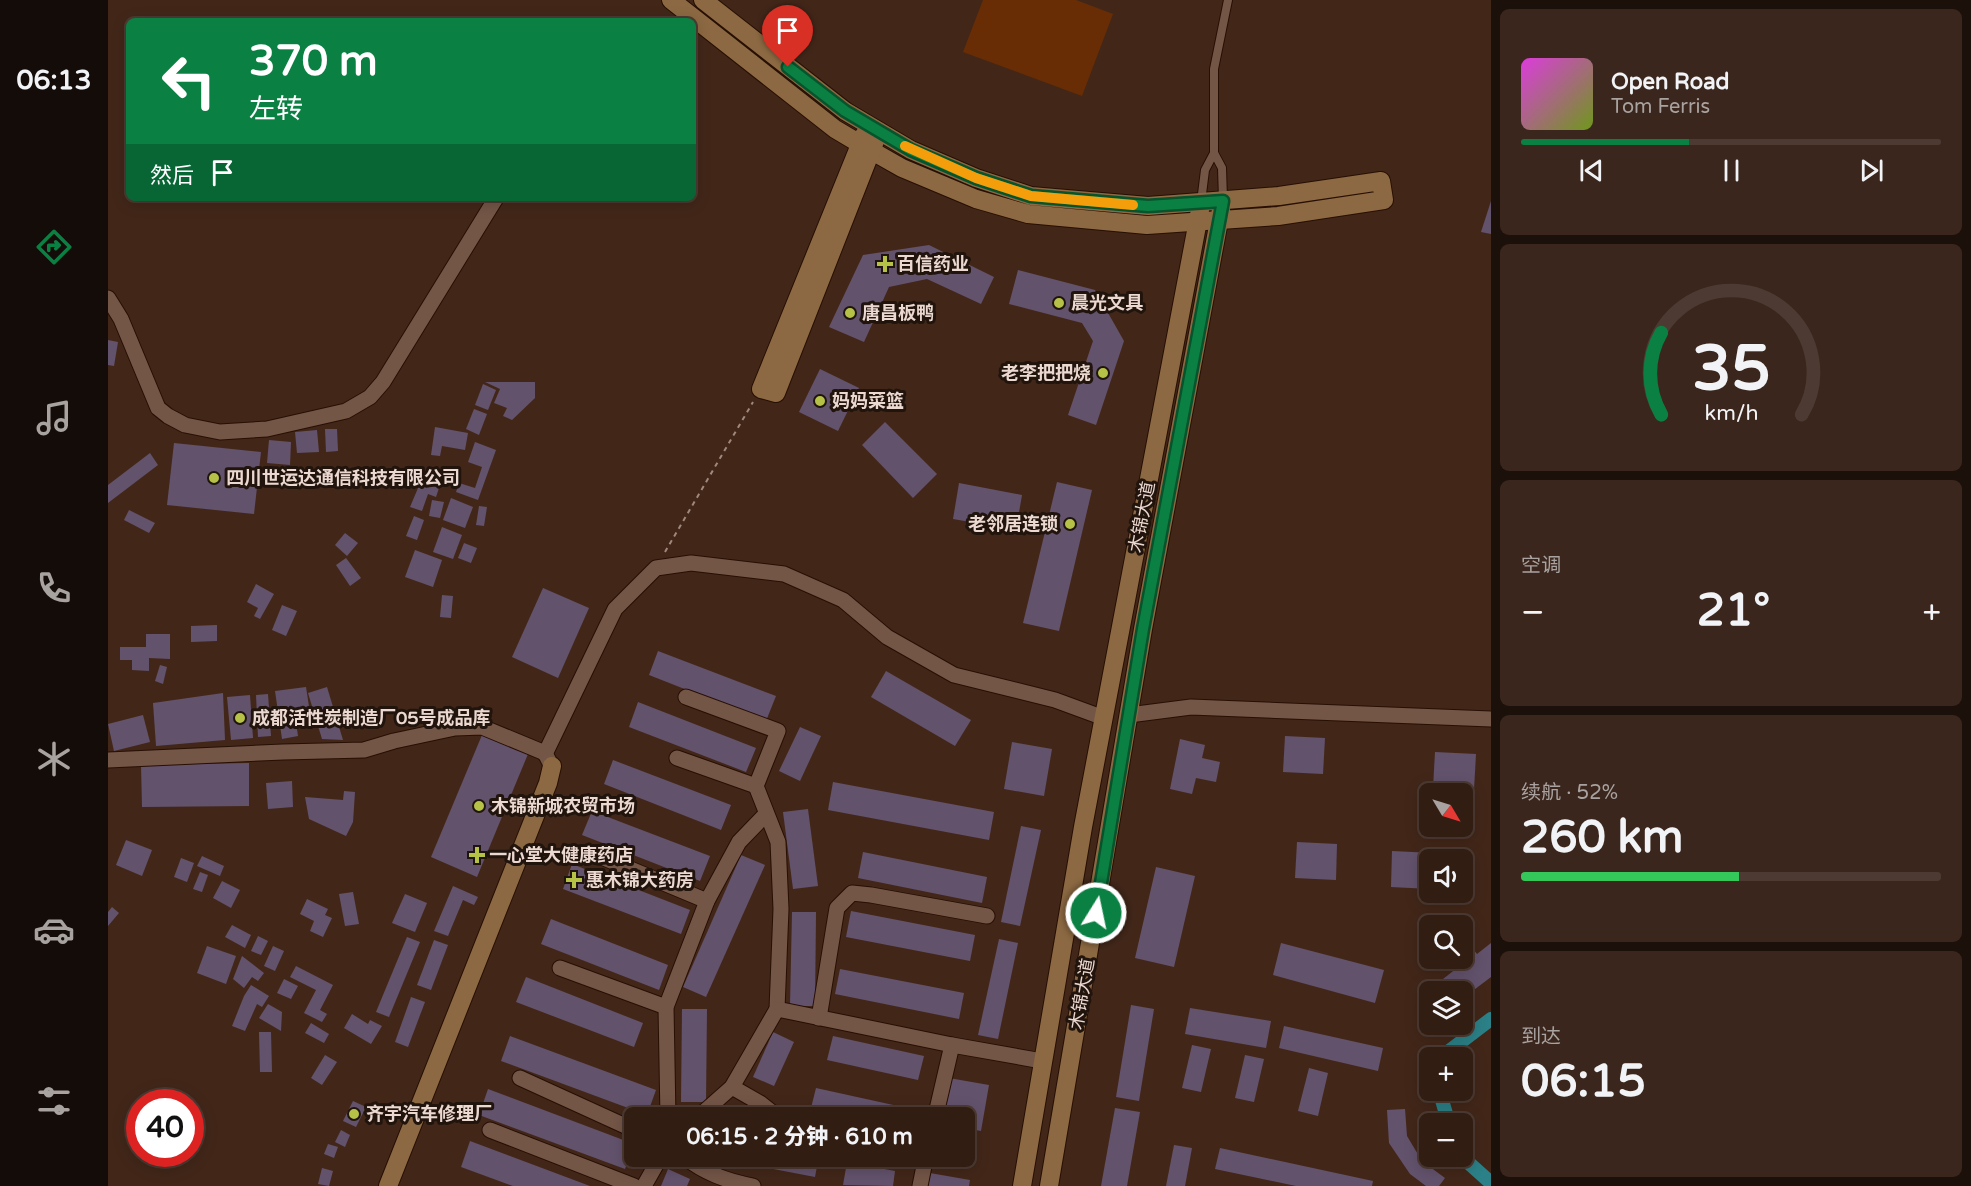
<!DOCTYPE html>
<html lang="zh">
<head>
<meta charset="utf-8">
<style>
	:root { --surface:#321d13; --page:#3a261c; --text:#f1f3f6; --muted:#a8a2a0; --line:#4d3b33; --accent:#0b8043 }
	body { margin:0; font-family:"Varela Round","Noto Sans SC",sans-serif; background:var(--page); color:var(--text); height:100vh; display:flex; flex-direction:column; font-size:22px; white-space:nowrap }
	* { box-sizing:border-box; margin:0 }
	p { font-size:20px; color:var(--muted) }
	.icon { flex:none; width:33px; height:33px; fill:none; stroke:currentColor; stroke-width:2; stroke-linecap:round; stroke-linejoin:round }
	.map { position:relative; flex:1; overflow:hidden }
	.details { display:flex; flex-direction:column; gap:9px; padding:9px; background:#1c100a; width:480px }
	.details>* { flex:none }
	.banner { position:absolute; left:18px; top:18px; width:570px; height:183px; border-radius:9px; box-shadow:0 3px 15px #0003,0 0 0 2px var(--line); background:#0b8043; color:#fff; overflow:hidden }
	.needle { width:39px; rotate:128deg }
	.buttons { position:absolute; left:1311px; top:783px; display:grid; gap:12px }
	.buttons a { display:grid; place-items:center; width:54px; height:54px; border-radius:9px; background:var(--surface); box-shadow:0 3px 15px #0003,0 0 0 2px var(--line); font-size:30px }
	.speed { position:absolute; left:18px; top:1089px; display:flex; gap:12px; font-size:30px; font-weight:700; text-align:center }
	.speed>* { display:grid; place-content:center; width:78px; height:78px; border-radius:50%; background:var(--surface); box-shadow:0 3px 15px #0003,0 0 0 2px var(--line); line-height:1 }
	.speed .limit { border:9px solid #d22; background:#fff; color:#111 }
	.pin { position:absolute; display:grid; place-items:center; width:51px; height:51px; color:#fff; margin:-62px -26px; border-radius:50% 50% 50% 0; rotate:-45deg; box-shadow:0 0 6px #0007 }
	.pin .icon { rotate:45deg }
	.me { position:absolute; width:66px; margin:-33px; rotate:10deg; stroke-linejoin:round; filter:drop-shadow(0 0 4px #0008) }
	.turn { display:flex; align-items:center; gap:21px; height:126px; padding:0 24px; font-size:27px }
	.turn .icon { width:78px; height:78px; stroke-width:2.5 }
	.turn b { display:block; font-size:42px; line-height:51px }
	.then { display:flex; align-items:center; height:57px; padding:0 24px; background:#0003; gap:12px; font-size:22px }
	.big { font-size:45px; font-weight:800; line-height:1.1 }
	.details .tile { flex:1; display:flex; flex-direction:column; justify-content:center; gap:9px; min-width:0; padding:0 21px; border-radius:9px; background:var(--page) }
	.details .dial { align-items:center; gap:0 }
	.dial svg { height:156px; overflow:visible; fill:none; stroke:var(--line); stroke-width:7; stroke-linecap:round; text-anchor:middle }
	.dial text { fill:var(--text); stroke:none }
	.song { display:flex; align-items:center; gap:18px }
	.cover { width:72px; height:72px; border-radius:9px; background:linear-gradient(135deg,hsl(300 70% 55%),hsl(80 70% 35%)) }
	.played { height:6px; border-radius:3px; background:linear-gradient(90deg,var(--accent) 40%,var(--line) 40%) }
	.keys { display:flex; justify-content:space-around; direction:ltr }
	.heat { display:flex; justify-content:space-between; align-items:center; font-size:33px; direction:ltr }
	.charge { height:9px; border-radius:4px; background:linear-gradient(90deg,#34c759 52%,var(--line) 0) }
	.trip { position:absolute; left:516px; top:1107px; width:351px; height:60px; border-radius:9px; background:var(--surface); box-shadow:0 3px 15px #0003,0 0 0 2px var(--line); font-weight:800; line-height:60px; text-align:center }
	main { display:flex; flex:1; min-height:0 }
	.tab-bar { display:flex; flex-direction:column; width:108px; justify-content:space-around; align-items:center; background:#140c08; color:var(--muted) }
	.tab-bar .icon { width:42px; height:42px }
	.tab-bar .current { color:var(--accent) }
	.tab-bar b { font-size:27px; color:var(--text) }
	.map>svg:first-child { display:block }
</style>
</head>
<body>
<main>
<nav class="tab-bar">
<b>06:13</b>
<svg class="icon current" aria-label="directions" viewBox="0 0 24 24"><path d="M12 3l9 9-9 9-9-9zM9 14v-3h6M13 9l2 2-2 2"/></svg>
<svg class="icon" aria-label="music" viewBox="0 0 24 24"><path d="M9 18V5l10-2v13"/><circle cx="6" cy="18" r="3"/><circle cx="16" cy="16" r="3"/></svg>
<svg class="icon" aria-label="phone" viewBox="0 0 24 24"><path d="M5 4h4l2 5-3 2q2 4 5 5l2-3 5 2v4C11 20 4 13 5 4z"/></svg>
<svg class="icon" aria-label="climate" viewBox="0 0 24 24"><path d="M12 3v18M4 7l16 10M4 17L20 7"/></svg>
<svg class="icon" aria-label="car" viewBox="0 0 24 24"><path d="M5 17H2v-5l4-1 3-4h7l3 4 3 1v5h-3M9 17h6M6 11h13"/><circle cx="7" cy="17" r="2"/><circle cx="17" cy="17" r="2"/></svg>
<svg class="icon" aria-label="filters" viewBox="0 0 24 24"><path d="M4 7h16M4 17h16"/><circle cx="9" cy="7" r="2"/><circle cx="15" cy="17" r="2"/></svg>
</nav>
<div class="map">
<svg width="1383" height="1186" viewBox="0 0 1383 1186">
	<rect width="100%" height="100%" fill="#422719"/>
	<polygon fill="#692d05" points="875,0 968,0 1005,14 974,96 855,52"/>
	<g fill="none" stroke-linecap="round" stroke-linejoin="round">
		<g stroke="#2b8187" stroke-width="14">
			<polyline points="1332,1058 1383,1019"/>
			<polyline points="1331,1090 1341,1124"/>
			<polyline points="1353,1156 1383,1183"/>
		</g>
	</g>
	<g fill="#63526c">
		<polygon points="1383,201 1383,234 1373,232"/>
		<polygon points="821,245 886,277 873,304 819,279 781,287 756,342 721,327 755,255"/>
		<polygon points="910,270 987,290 1016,341 988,425 960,415 985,341 974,323 901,304"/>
		<polygon points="0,340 10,342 6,366 0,365"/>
		<polygon points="712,369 751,388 730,431 691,412"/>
		<polygon points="377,382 427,382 427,398 404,420 395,416 399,408 386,403 392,389"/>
		<polygon points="375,384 388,390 380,410 367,405"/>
		<polygon points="366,409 379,414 371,435 358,429"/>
		<polygon points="777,422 829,474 805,498 754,445"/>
		<polygon points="327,427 360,433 357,450 334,446 332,456 323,455"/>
		<polygon points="217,429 229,429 230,451 218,452"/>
		<polygon points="209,430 211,452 189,453 187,432"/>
		<polygon points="161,440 183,442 182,465 159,463"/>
		<polygon points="367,442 388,450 370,500 348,492 351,483 367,488 374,467 360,462"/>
		<polygon points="66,443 153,452 146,514 59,505"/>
		<polygon points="42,453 50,465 0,503 0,485"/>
		<polygon points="313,481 331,488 328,497 320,494 314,511 302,507"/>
		<polygon points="949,482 984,490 951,631 915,623"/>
		<polygon points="851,483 914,495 908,530 845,519"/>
		<polygon points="343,498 365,507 357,528 335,520"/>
		<polygon points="324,500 336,502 332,518 321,516"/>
		<polygon points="371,506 379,507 376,526 368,525"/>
		<polygon points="21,510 47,523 41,533 16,520"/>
		<polygon points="306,516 316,520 309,540 298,536"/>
		<polygon points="334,527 354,535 345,559 325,552"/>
		<polygon points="237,533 250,543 239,556 227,545"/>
		<polygon points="356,543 369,548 363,563 350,558"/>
		<polygon points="307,550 334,560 325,587 297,577"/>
		<polygon points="238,558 253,578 242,586 228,565"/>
		<polygon points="148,584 166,594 152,619 146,616 150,608 139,602"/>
		<polygon points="435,588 481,608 450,678 404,657"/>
		<polygon points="334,595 345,596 343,618 332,617"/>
		<polygon points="174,605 189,611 178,636 164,630"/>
		<polygon points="109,625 109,641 83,642 83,626"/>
		<polygon points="38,634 62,634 62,659 41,658 41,671 24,670 24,660 12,660 12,647 38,647"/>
		<polygon points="550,651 668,696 658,721 541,675"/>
		<polygon points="52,665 59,667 55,684 47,681"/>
		<polygon points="778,671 863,720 847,746 763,697"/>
		<polygon points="198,687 202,713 187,715 190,736 174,739 167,691"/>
		<polygon points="219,687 235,740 214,739 200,693"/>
		<polygon points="115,693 117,740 48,746 45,703"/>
		<polygon points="160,694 163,736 150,737 148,695"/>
		<polygon points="142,695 145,738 123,740 119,697"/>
		<polygon points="530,702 648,748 638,772 521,727"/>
		<polygon points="35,715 42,742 6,751 0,724"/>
		<polygon points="692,727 713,736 692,781 671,771"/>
		<polygon points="374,735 420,754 369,877 323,857"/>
		<polygon points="1177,736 1217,738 1215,774 1175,772"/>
		<polygon points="1072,739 1097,745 1094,758 1112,762 1108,782 1088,778 1084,794 1062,789"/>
		<polygon points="904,742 944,749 936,796 896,789"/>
		<polygon points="1327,752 1368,754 1366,790 1325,788"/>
		<polygon points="505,760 623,805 613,830 496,784"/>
		<polygon points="141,763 141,806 34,807 33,765"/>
		<polygon points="184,781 185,807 160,809 158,783"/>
		<polygon points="725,782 886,812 881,840 720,810"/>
		<polygon points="236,791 247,792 245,822 238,836 201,819 197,797 235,800"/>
		<polygon points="700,809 710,886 685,889 675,812"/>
		<polygon points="484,811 602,856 592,881 474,835"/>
		<polygon points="913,826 933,830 912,926 893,922"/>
		<polygon points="18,840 44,850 34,876 8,865"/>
		<polygon points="1189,842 1229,844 1228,880 1187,878"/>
		<polygon points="1284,851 1325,853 1325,860 1322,860 1322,889 1283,887"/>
		<polygon points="755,852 879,877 874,903 750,878"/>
		<polygon points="633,855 657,865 598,997 575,987"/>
		<polygon points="94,856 116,866 112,876 89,866"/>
		<polygon points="73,858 86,863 79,882 66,877"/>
		<polygon points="464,864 582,910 573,934 455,889"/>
		<polygon points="1048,867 1087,876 1066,967 1027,958"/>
		<polygon points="92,872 100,875 94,892 85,889"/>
		<polygon points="114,881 132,890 123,908 105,898"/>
		<polygon points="345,886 370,897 366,905 355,900 340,936 326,931"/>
		<polygon points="245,892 251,924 237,926 231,894"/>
		<polygon points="297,894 319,903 307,932 284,923"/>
		<polygon points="199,899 220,909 217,915 224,918 215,937 202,931 206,921 192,914"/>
		<polygon points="4,907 11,913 0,926 0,912"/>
		<polygon points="743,911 867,935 862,961 738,937"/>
		<polygon points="684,912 708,912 707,1006 682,1006"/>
		<polygon points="443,919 560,965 551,990 433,944"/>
		<polygon points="124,925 143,935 137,948 117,937"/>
		<polygon points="1354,935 1369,954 1383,943 1383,977 1354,999 1354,992 1345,992 1335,979 1349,968 1342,958 1354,958"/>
		<polygon points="150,936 160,941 153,955 143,951"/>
		<polygon points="299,937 312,942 281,1017 268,1012"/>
		<polygon points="891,939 910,943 890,1039 870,1035"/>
		<polygon points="326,940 340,945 323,990 309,985"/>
		<polygon points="1173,943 1276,970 1267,1003 1165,975"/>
		<polygon points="99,946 128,956 118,984 89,973"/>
		<polygon points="165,946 176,951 167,971 156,966"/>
		<polygon points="134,956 156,973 150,981 144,977 136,988 125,979"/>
		<polygon points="188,966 225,985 212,1010 219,1014 214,1022 196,1013 208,990 182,977"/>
		<polygon points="732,969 856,993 851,1019 727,994"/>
		<polygon points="418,977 535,1023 526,1047 408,1002"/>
		<polygon points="176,979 190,986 183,999 169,993"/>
		<polygon points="143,985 161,996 154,1007 149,1004 137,1031 124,1026 136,996"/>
		<polygon points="303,997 317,1002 300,1047 287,1042"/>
		<polygon points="160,1004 174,1012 173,1031 151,1018"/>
		<polygon points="1023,1005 1046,1009 1031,1101 1008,1097"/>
		<polygon points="1082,1008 1163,1021 1158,1048 1077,1034"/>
		<polygon points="574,1009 599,1009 598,1102 573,1102"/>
		<polygon points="244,1014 260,1024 262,1020 274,1026 263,1044 236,1028"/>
		<polygon points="203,1023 221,1034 216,1043 197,1033"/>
		<polygon points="1176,1026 1275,1048 1270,1071 1171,1048"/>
		<polygon points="151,1032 163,1032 164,1072 152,1072"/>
		<polygon points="665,1032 686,1042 666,1086 645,1077"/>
		<polygon points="402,1036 548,1090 539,1115 393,1061"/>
		<polygon points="725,1036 816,1056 810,1080 719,1060"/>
		<polygon points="1084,1045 1103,1049 1093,1092 1074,1088"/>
		<polygon points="217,1055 229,1062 214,1085 203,1078"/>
		<polygon points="1137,1055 1156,1059 1146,1102 1127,1098"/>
		<polygon points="1201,1068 1220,1073 1210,1116 1190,1111"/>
		<polygon points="841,1078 881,1085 873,1131 856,1128 856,1118 834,1118"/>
		<polygon points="708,1088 799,1108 796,1118 726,1118 702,1112"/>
		<polygon points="380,1089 526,1144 517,1169 371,1115"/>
		<polygon points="245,1101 258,1107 248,1127 235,1121"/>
		<polygon points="1007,1108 1032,1112 1019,1186 993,1186"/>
		<polygon points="1297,1109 1299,1136 1314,1161 1337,1178 1331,1186 1318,1186 1302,1174 1281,1143 1279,1110"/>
		<polygon points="233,1130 242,1135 237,1147 227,1142"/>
		<polygon points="362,1141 482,1186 405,1186 353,1167"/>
		<polygon points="220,1144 230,1147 226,1158 216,1154"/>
		<polygon points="1066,1145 1084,1148 1077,1186 1058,1186"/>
		<polygon points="1112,1148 1265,1181 1264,1186 1188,1186 1107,1169"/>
		<polygon points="662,1156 711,1156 707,1177 660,1168"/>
		<polygon points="739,1162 787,1171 785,1186 735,1185"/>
		<polygon points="214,1168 225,1171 221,1186 210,1184"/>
		<polygon points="560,1169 582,1179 579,1186 553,1186"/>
		<polygon points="822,1173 862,1180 861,1186 819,1186"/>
	</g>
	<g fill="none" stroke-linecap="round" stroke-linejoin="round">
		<defs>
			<g id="lane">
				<polyline points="1115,199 1114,168 1106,153 1106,69 1120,0"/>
				<polyline points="1093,202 1097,170 1106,153"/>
			</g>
			<g id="street">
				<polyline points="0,298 13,319 50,408 60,416 77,425 112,432 159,429 238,411 262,397 275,382 388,198"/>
				<polyline points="578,697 670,731 648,786 670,842 673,909 669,1009 624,1087 589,1118"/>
				<polyline points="1021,715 1083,707 1383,719"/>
				<polyline points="437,754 507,609 548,568 583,563 676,574 735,600 779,637 846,675 947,700 996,718"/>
				<polyline points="569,758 648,786"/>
				<polyline points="0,760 175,752 256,750 286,741 347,728 374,727 437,753 442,763"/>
				<polyline points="484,853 599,901"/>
				<polyline points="452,968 558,1007"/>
				<polyline points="669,1009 844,1045 827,1118"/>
				<polyline points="711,1018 729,908 744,893 763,895 879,916"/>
				<polyline points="844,1045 934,1061"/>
				<polyline points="412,1078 526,1130"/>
				<polyline points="624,1087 652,1103 671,1118"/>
				<polyline points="560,1118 558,1007 599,901 631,842 658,814"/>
				<polyline points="382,1130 526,1186"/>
				<path d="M575,1156C597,1173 618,1181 645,1186"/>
				<polyline points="536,1186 553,1156"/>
				<polyline points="812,1186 818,1156"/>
			</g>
			<g id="secondary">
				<polyline points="563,0 727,129 764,151 794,168 868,199 920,214 1039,225 1170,216 1276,200 1273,181 1171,196 1040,206 923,196 868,178 803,150 737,111 595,0"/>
				<polyline points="756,135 653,389 668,393 767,141"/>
				<polyline points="280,1186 440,783 444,766"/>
				<polyline points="914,1186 975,827 1092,210"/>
				<polyline points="941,1186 1035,629 1113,210"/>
			</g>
		</defs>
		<use href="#lane" stroke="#270f03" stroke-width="10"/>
		<use href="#street" stroke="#270f03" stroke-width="17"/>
		<use href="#secondary" stroke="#270f03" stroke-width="20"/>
		<polyline stroke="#9f887d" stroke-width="2" stroke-dasharray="4.5 4.5" stroke-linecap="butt" points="557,552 645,402"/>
		<use href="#lane" stroke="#745647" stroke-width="8"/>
		<use href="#street" stroke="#745647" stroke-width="15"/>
		<use href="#secondary" stroke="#8c6942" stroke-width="18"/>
	</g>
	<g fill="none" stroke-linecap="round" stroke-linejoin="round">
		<defs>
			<polyline id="route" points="680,67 737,111 803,150 868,178 923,196 1040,206 1115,201 1035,629 988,913"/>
		</defs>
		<use href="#route" stroke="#07532c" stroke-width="15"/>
		<use href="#route" stroke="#0b8043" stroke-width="10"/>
		<polyline stroke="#f59e0b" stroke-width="10" points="797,146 868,178 923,196 1025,205"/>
	</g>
	<g fill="#b6c148" stroke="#20140d" stroke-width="2">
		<path d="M774 255h6v6h6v6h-6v6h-6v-6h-6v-6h6z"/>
		<circle cx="951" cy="303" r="6"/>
		<circle cx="742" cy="313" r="6"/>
		<circle cx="995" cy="373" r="6"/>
		<circle cx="712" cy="401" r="6"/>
		<circle cx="106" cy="478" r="6"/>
		<circle cx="962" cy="524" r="6"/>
		<circle cx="132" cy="718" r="6"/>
		<circle cx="371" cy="806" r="6"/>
		<path d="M366 846h6v6h6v6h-6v6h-6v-6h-6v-6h6z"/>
		<path d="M463 871h6v6h6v6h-6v6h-6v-6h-6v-6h6z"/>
		<circle cx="246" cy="1114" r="6"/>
	</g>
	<g text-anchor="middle" stroke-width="6" stroke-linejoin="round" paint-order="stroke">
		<g font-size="18" font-weight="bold" fill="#ebd8d0" stroke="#20140d" text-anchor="start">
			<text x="789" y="270">百信药业</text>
			<text x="963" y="309">晨光文具</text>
			<text x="754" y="319">唐昌板鸭</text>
			<text x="983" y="379" text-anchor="end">老李把把烧</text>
			<text x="724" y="407">妈妈菜篮</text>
			<text x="118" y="484">四川世运达通信科技有限公司</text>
			<text x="950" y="530" text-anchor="end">老邻居连锁</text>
			<text x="144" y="724">成都活性炭制造厂05号成品库</text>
			<text x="383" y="812">木锦新城农贸市场</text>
			<text x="381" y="861">一心堂大健康药店</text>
			<text x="478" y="886">惠木锦大药房</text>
			<text x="258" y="1120">齐宇汽车修理厂</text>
		</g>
		<g font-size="18" fill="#ebd8d0" stroke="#20140d">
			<text transform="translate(1034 517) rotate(-79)" y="6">木锦大道</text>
			<text transform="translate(974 994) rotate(-80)" y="6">木锦大道</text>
		</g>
	</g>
</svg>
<div class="buttons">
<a><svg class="needle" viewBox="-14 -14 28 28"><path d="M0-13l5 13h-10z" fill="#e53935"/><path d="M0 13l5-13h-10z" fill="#a8a2a0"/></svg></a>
<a><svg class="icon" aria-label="sound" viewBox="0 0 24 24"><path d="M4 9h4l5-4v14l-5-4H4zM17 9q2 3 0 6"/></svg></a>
<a><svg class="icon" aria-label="search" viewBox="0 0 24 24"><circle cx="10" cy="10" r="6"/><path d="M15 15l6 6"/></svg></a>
<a><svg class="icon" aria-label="layers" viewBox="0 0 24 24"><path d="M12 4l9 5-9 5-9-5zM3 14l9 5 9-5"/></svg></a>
<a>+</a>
<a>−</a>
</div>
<div class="speed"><div class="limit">40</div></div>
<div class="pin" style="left:680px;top:67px;background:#d93025"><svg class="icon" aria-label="arrive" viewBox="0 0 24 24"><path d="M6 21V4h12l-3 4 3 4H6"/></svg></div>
<svg class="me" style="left:988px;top:913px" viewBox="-20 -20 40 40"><circle r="17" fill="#0b8043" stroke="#fff" stroke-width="3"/><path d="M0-11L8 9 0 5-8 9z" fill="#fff"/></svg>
<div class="trip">06:15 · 2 分钟 · 610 m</div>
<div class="banner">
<div class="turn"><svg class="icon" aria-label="left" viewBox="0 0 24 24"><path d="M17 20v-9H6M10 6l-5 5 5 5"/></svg><div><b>370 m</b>左转</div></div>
<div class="then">然后<svg class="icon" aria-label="arrive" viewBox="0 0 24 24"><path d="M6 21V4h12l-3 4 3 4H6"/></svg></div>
</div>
</div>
<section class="details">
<div class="tile">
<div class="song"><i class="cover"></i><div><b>Open Road</b><p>Tom Ferris</p></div></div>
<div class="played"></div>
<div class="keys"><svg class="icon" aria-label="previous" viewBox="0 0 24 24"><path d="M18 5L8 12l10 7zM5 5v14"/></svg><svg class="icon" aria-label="pause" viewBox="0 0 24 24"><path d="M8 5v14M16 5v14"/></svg><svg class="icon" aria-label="next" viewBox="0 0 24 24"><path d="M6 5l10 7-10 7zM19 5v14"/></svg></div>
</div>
<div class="tile dial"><svg viewBox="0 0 100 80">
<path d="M14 69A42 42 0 1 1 86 69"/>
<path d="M14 69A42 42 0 0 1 14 27" stroke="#0b8043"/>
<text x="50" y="56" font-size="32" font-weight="700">35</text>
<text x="50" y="72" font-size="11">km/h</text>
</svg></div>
<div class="tile"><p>空调</p>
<div class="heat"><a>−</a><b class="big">21°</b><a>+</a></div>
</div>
<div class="tile"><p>续航 · 52%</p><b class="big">260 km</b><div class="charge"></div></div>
<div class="tile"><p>到达</p><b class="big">06:15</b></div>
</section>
</main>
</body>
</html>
